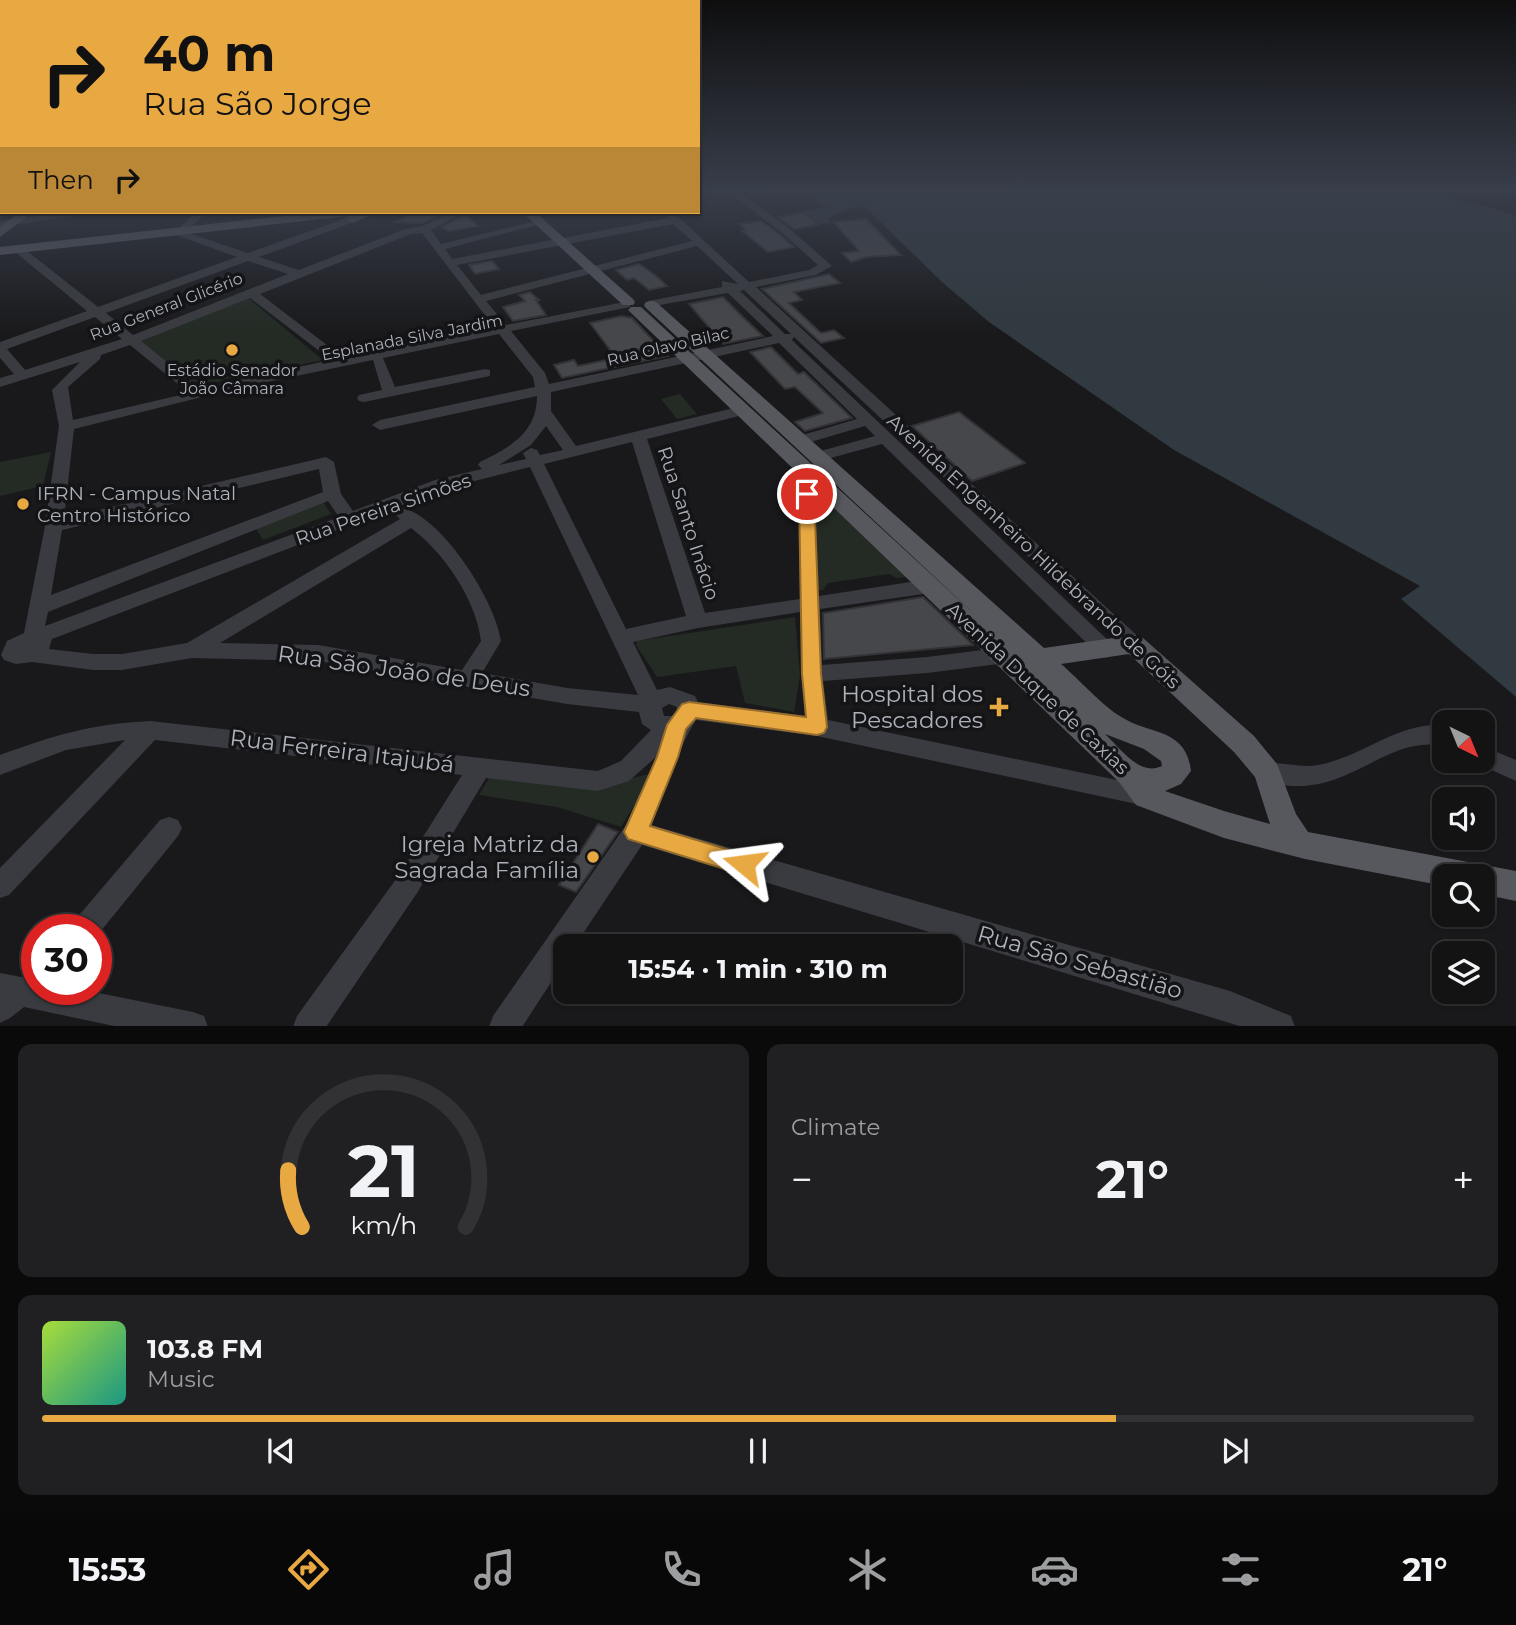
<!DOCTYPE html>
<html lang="en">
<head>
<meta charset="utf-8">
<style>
	:root { --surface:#131314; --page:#202022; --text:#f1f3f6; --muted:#9d9ea0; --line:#323234; --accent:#e8a943 }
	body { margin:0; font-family:Montserrat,sans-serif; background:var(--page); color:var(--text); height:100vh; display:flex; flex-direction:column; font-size:26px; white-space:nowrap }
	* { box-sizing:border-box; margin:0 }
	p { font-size:23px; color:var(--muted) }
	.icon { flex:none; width:38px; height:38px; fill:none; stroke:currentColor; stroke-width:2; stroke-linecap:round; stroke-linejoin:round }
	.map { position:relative; height:1026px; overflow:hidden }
	.side { display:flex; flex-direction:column; gap:18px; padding:18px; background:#0a0a0b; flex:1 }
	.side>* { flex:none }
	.top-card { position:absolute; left:0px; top:0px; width:700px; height:214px; box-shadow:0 2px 5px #0004,0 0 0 2px var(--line); background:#e8a943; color:#111; overflow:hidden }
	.needle { width:46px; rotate:137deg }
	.fabs { position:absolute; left:1432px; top:710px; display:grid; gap:14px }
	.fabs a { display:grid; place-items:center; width:63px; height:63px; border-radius:14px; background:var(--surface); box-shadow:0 2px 5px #0004,0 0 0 2px var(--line); font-size:35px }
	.speed { position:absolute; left:21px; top:914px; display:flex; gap:14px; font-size:35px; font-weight:700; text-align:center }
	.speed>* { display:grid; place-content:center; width:91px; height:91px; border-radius:50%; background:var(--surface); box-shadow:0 2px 5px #0004,0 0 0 2px var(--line); line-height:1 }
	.speed .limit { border:10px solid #d22; background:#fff; color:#111 }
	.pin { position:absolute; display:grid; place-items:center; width:60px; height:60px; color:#fff; margin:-30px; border:4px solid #fff; border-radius:50%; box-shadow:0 2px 7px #0007 }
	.me { position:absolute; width:77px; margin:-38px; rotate:286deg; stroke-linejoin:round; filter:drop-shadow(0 0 5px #0008) }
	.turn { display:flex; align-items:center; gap:24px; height:147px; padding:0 28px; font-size:32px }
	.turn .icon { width:91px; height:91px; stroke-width:2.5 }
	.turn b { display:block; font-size:49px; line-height:60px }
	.then { display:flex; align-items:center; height:66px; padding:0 28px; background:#0003; gap:14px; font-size:26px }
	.big { font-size:52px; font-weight:700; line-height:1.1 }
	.side .card { flex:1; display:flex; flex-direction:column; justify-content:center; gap:10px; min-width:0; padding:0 24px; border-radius:14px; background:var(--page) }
	.side .dial { align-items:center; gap:0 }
	.dial svg { height:182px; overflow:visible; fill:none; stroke:var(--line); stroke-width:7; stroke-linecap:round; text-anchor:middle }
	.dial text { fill:var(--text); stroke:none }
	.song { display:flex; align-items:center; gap:21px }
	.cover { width:84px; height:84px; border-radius:10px; background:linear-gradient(135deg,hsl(80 70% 55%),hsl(170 70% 35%)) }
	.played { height:7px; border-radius:4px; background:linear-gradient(90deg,var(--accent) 75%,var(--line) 75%) }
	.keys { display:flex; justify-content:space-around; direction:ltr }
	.heat { display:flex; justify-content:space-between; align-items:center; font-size:38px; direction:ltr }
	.side .tiles { flex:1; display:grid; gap:18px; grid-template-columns:1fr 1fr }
	.card:last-child { grid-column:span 2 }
	.trip { position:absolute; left:553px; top:934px; width:410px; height:70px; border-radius:14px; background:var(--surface); box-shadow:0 2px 5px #0004,0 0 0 2px var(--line); font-weight:700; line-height:70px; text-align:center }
	.tab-bar { display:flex; height:112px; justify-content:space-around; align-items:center; background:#080808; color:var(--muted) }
	.tab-bar .icon { width:49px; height:49px }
	.tab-bar .on { color:var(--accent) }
	.tab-bar b { font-size:32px; color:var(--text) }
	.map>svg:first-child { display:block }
</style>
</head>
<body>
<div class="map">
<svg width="1516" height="1027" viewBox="0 0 1516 1027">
	<rect width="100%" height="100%" fill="#19191b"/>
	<g fill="#232b24">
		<polygon points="248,298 323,360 198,386 139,340"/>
		<polygon points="680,394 697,414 677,419 661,399"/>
		<polygon points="51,452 43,486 0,496 0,462"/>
		<polygon points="815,489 906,577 897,578 889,574 828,583 823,590 816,590"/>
		<polygon points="323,502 331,514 263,540 255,527"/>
		<polygon points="795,617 800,675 794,712 745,703 736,666 657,677 636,645 637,641"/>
		<polygon points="654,773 621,827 557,807 479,795 491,775 622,780"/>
	</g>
	<polygon fill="#313a40" points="801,190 1425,190 1516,215 1516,697 1401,599 1420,586 1174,450 989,322 942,282 865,207 851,208 828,218 831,223 819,224 803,211 827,207"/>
	<g fill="#46474b" stroke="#333337" stroke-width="2">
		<polygon points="414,212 446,212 422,223 396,222"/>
		<polygon points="804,212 818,225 794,229 778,217"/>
		<polygon points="465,215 478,226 449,231 442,227"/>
		<polygon points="866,219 901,255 866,257 851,262 842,253 859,251 834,222"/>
		<polygon points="761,221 779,234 794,247 768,252 742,231 746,230 739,224"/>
		<polygon points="492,261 499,269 475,274 469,265"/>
		<polygon points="639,264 655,275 667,286 649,290 634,278 627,280 616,270"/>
		<polygon points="829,274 840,283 794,292 802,300 789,303 821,333 834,330 844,338 821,343 762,289"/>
		<polygon points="530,292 539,300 536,300 546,315 513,321 503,307 525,301 519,295"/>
		<polygon points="723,297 744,318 763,336 723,344 689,304"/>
		<polygon points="621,316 632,318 668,356 562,378 554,365 574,360 578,366 616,358 590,323"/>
		<polygon points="771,347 798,374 804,372 852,418 805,431 795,422 823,413 795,387 785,389 750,352"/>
		<polygon points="959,412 1025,463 972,481 912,426"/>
		<polygon points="923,597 973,645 824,659 823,613"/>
		<polygon points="598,824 618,832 576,892 559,885"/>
	</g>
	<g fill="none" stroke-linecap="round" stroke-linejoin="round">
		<g fill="#3a3b40" fill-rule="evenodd">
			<path d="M725,190H736L789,228L832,266L816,275L756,287L1141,639L1144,644L1141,649L1134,651L1127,649L794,337L792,340L1113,645L1116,650L1113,655L1106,658L1099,655L882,444L816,462L808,457L810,454L875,436L865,426L804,444H792L790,441L792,438L857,419L779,343L551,392V411L576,446L742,406L747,408L750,411L747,414L647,439L705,613L800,599L798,471L806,466L814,471L819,596L930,579L937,581L940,586L937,591L930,593L820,609L822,665L927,657L1014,646L1021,649L1024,654L1021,659L1014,662L927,673L823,681L828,720L1146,786L1155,789L1158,796L1155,803L1146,806L817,736L696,720C678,748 665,792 651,825L1230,991L1291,1016L1295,1027H1243L642,845L574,947H565V961L522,1027H489L493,1016L626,825L657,756L629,781L598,791L486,778L417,893L326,1027H293L297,1016L399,875L462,775L155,740L9,895L0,898V868L125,740L66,750L0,775V755C55,735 91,724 150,721L598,771L621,761L651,730L642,724L639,712L567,704L318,661L192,658L122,670H93L32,662L16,664L4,660L1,655L7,641L24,633L45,526L59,426L52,390L80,362L0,387V378L14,374L0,358V342L87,311L14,251V247H22L98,307L237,257L165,231L170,228L177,230L196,212H207L185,232L248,253L338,221L356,212H368L346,225L259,257L299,270L405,229L423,226L452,212H465L431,230L441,244L540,220L545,223L445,249L452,259L668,218L662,212H673L749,282L809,270L818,265L781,232ZM673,224L692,241L481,295L457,265ZM422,233L494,327L344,358L260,294L411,234ZM697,246L738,284L722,281V287L648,301V307L728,293L773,336L549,384L545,373L511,331L630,307V301L506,325L486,301ZM248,261L288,274L133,335L106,313ZM744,290L791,334H785L740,291ZM250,298L331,360L231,381L202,390L141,341ZM95,317L122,339L25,370L7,349ZM499,334L533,377L535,387L380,420L372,425L380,430L537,396C537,432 511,447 480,462L478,465L482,469L435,480L353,511L341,494L334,462L326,457L64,518L74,429L234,389L373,360L382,390L359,395L357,398L359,401L364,402L485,377L490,376V370L485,369L395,387L383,358ZM130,345L189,393L73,420L68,387L100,359L101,355ZM546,426L563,450L540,455L537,450L531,448L523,453L526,459L499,465L531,445ZM632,442L686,616L626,629L544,464ZM530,467L638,695L567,688L482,673L501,641C496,602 443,518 403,508L394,513L400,519L187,643L122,654H93L49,649L52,639L447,488ZM319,469L323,492L51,595L62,530ZM328,501L339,517L45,626L48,612ZM411,528C444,553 476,599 481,641L462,670L318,645L220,643ZM800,612L805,716L698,702L695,696L670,687L657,690L633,642L698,628ZM669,704L677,707L676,713L672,716H664L662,708Z"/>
			<polygon points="63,212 84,212 79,215 0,227 0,221"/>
			<path d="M1431,725L1444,728V746C1380,733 1344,809 1259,779L1255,772L1259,765C1276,759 1299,769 1318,765C1358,758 1389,729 1431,725Z"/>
			<polygon points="1482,746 1516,760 1516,781 1474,762 1482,761"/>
			<polygon points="169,817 178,820 182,828 178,836 96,937 96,929 71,929 75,920 160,820"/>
			<polygon points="0,973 37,980 37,989 79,989 193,1012 204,1016 208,1027 119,1027 24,1007 10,1018 0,1023"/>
		</g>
		<g fill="#56585e" fill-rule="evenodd">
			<polygon points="20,212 33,212 0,237 0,227"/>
			<polygon points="320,212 380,212 352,223 346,219 349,216 0,255 0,247"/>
			<polygon points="522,212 535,212 633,299 635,302 633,305 623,305"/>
			<path d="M651,301L656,302L1044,648L1134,635L1143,638L1254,736L1277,764L1296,814L1308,832L1516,871V901L1482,894V877H1444V886L1305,859L1224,838L1136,805L1119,782L628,310L631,307H641L982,621L646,308L644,305L646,302ZM1129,654L1234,752L1255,777L1270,824L1224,811L1165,791L1181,784L1191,771C1186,728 1151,735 1123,718C1102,706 1080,680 1061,664ZM1105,734L1144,749L1161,761L1162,766C1140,777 1120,748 1105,734Z"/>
		</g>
	</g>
	<linearGradient id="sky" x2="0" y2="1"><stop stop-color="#0e0e0f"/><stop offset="0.57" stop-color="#383e4a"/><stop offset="1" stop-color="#383e4a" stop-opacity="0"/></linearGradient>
	<rect width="1516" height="334" fill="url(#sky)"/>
	<polygon fill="#e8a943" stroke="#976e2c" stroke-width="2" points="807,489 814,494 821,674 827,727 824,733 817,735 696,718 686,729 678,757 650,826 753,857 756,864 753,872 744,875 628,839 624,832 657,757 667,725 682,704 689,702 806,717 802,674 799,494"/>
	<g fill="#e8a943" stroke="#141416" stroke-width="2.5">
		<circle cx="232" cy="350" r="7"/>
		<circle cx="23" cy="504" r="7"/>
		<path d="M995.5 696.5h7v7h7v7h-7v7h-7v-7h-7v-7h7z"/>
		<circle cx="593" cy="857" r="7"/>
	</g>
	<g text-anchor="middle" stroke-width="7" stroke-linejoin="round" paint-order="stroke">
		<g font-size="16" fill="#acb1ba" stroke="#141416">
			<text transform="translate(166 306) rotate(-21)" y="6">Rua General Glicério</text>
			<text transform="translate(412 337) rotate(-11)" y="6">Esplanada Silva Jardim</text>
			<text transform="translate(668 346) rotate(-13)" y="6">Rua Olavo Bilac</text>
		</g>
		<g font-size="16" fill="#acb1ba" stroke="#141416">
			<text x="232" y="376">Estádio Senador<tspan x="232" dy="18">João Câmara</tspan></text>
		</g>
		<g font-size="19" fill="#acb1ba" stroke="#141416" text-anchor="start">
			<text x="37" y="500">IFRN - Campus Natal<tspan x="37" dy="22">Centro Histórico</tspan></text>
		</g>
		<g font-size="19" fill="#acb1ba" stroke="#141416">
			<text transform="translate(383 509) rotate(-19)" y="7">Rua Pereira Simões</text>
			<text transform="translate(689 523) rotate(72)" y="7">Rua Santo Inácio</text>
			<text transform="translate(1034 551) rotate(43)" y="7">Avenida Engenheiro Hildebrando de Góis</text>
			<text transform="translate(1038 688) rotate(43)" y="7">Avenida Duque de Caxias</text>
		</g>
		<g font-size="23" fill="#acb1ba" stroke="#141416">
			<text transform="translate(404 671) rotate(8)" y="8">Rua São João de Deus</text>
			<text transform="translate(342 751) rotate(7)" y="8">Rua Ferreira Itajubá</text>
			<text transform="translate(1080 962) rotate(16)" y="8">Rua São Sebastião</text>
		</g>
		<g font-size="23" fill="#acb1ba" stroke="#141416" text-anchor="end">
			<text x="983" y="702">Hospital dos<tspan x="983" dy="26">Pescadores</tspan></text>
			<text x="579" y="852">Igreja Matriz da<tspan x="579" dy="26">Sagrada Família</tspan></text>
		</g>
	</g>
</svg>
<div class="fabs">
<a><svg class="needle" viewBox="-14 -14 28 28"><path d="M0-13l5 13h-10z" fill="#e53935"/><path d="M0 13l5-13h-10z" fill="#9d9ea0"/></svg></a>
<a><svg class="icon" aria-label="sound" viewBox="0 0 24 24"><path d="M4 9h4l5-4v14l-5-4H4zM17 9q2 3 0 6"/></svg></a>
<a><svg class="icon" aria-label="search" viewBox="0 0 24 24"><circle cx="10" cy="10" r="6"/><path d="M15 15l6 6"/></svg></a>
<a><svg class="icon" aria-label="layers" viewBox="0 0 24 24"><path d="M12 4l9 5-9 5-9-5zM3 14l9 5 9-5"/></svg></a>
</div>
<div class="speed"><div class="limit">30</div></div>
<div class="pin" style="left:807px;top:494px;background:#d93025"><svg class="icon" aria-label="arrive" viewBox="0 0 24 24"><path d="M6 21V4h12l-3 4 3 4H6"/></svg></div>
<svg class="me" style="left:744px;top:864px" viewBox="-20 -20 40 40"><path d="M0-17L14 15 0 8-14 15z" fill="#e8a943" stroke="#fff" stroke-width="4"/></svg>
<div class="trip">15:54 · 1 min · 310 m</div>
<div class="top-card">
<div class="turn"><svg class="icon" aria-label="right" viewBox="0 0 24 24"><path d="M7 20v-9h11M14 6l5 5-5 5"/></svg><div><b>40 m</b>Rua São Jorge</div></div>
<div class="then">Then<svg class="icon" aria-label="right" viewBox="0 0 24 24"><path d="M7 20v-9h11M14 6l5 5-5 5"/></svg></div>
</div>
</div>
<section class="side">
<div class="tiles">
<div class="card dial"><svg viewBox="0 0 100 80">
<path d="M14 69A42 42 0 1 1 86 69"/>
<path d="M14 69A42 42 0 0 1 8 44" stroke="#e8a943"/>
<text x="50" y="56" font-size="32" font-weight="700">21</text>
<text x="50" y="72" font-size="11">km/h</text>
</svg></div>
<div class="card"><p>Climate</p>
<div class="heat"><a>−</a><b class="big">21°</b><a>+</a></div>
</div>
<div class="card">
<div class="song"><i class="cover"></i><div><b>103.8 FM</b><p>Music</p></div></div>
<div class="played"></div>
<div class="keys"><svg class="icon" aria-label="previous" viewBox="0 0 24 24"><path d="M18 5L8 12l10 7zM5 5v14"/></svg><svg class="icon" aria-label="pause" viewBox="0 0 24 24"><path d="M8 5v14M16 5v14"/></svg><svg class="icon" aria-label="next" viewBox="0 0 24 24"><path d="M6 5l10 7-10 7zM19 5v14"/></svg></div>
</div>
</div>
</section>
<nav class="tab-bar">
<b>15:53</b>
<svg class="icon on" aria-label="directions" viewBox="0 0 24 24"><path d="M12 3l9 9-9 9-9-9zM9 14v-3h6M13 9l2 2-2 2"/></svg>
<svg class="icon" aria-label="music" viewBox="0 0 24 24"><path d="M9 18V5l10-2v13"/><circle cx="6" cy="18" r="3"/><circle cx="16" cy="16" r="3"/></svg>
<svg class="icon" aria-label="phone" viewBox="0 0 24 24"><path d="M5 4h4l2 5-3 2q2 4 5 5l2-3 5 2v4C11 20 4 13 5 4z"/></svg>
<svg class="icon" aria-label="climate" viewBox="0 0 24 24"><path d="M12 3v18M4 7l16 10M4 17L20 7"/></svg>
<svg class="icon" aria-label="car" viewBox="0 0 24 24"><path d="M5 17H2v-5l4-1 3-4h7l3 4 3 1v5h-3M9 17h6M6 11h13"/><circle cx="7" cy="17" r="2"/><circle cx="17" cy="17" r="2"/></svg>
<svg class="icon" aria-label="filters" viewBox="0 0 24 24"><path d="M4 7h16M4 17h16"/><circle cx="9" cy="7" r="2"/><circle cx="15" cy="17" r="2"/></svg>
<b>21°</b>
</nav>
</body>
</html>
